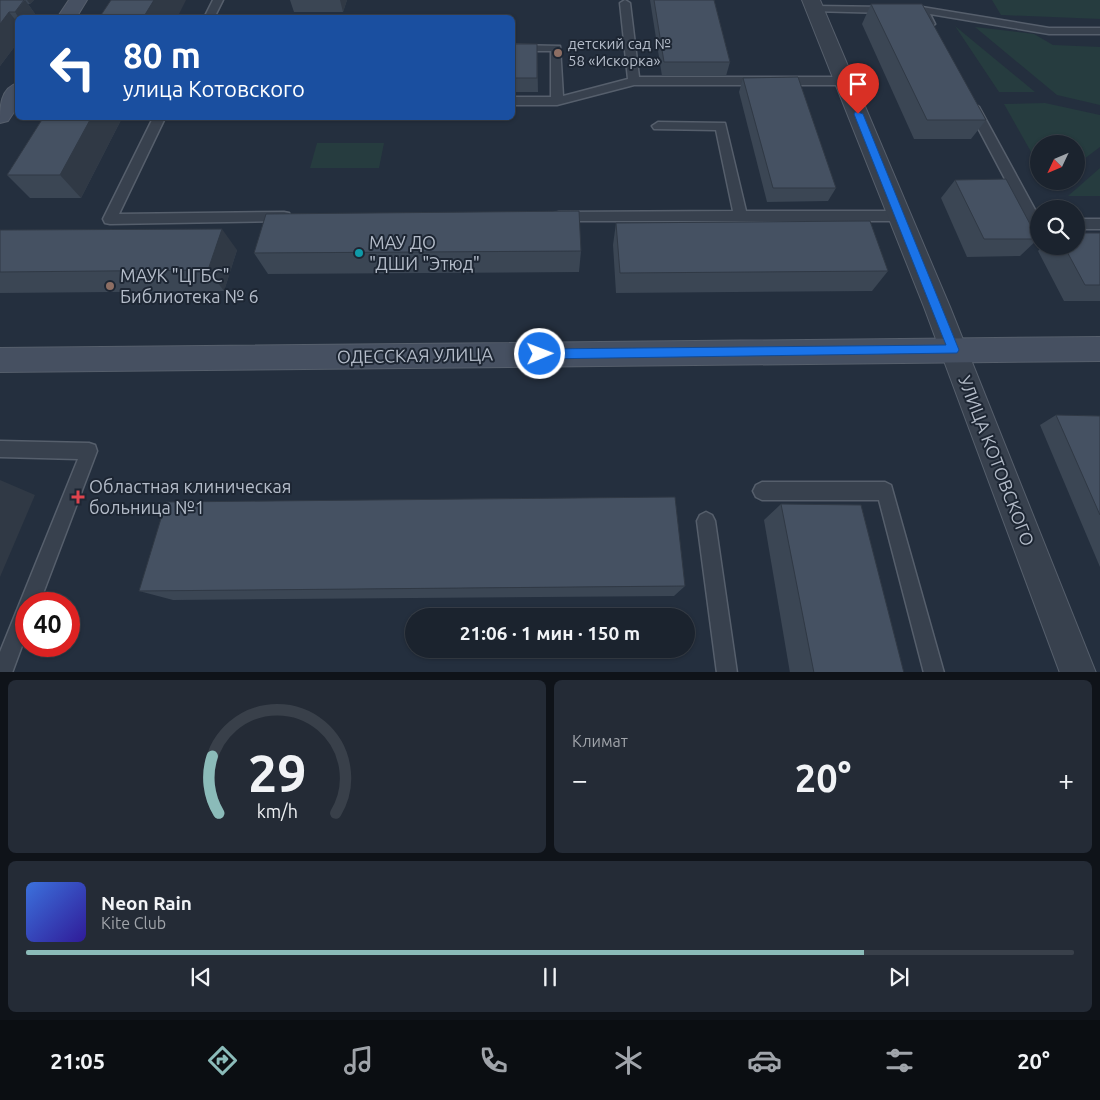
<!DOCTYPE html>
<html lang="ru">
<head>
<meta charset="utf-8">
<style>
	:root { --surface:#1b232e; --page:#242b36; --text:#f1f3f6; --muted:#a0a4aa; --line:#39404a; --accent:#8bbbb9 }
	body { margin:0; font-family:Ubuntu,sans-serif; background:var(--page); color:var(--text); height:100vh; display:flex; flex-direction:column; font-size:19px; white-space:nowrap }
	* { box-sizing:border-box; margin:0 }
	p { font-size:16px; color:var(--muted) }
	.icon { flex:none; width:28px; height:28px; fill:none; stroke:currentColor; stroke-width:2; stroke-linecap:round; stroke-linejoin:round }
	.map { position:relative; height:672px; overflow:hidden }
	.sheet { display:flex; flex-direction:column; gap:8px; padding:8px; background:#0f1319; flex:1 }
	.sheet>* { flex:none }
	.banner { position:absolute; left:15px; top:15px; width:500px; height:105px; border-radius:8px; box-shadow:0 1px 4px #0004,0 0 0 1px var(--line); background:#1a4fa0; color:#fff; overflow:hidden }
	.needle { width:32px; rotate:226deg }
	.controls { position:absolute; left:1030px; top:135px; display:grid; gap:10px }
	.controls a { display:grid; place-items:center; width:55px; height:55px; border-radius:50%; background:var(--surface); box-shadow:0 1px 4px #0004,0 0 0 1px var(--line); font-size:25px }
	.speed { position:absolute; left:15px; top:592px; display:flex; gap:10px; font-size:25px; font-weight:700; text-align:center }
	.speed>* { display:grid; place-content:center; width:65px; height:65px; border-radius:50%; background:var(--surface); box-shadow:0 1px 4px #0004,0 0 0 1px var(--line); line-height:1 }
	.speed .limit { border:8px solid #d22; background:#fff; color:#111 }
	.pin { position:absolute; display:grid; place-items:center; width:42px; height:42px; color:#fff; margin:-51px -21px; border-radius:50% 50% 50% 0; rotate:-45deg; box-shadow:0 0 5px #0007 }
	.pin .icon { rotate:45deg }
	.me { position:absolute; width:55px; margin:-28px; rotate:89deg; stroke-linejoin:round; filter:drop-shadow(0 0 4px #0008) }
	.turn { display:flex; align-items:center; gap:18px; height:105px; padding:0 25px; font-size:22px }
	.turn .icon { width:65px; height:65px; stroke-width:2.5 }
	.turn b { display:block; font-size:35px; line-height:42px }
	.big { font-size:38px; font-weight:600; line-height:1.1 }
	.sheet .card { flex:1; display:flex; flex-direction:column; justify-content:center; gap:8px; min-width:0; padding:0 18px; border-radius:8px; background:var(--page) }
	.sheet .dial { align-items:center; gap:0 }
	.dial svg { height:130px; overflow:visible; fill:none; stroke:var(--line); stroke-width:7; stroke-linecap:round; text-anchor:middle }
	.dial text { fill:var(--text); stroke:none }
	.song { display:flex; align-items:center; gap:15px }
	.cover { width:60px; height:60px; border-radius:8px; background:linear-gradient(135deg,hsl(220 70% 55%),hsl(250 70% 35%)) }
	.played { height:5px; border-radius:2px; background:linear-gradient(90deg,var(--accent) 80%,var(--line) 80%) }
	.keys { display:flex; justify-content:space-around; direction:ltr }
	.heat { display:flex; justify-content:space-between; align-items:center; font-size:28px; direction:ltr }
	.sheet .tiles { flex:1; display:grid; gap:8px; grid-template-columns:1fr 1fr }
	.card:last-child { grid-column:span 2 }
	.trip { position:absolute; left:405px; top:608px; width:290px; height:50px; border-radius:25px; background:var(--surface); box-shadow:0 1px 4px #0004,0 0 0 1px var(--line); font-weight:600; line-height:50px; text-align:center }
	.dock { display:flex; height:80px; justify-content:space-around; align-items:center; background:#0b0e12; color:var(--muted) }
	.dock .icon { width:35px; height:35px }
	.dock .selected { color:var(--accent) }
	.dock b { font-size:22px; color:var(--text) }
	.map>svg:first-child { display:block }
</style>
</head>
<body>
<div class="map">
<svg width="1100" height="673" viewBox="0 0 1100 673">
	<rect width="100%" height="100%" fill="#242f3e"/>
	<g fill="#263c3f">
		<polygon points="992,0 1100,0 1100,19 1001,15"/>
		<polygon points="955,26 1035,92 999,92"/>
		<polygon points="975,27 1034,34 1053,45 1100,47 1100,105 1057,95"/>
		<polygon points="1045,103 1100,115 1100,147 1076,165 1076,144 1039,144 1039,166 1004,104"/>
		<polygon points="317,143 384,143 379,168 310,168"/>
		<polygon points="1100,168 1100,196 1068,196"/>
	</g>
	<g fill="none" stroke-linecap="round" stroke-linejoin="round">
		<defs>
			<g id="lane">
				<polygon points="213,0 223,0 214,18 204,18"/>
				<polygon points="625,0 630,3 639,77 844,77 850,81 844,85 634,85 557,105 512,105 512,97 551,97 551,51 512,51 512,45 560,46 563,96 628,79 620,3"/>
				<polygon points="815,6 887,7 892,10 887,13 811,11 811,7"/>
				<polygon points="922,7 1049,28 1100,28 1100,34 1049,34 930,14 935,24 930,27 926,26 917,10"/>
				<polygon points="973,103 979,107 1039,217 1039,229 1031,228 967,107"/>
				<polygon points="153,118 165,118 119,214 284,212 289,213 291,217 289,221 110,224 105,223 103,219"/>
				<polygon points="658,122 725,123 746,211 900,211 905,212 907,216 905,220 900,221 554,221 552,217 554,213 559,212 733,211 716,130 654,129 652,126"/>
				<rect x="1076" y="219" width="24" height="10"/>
				<polygon points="0,441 89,443 95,445 97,451 39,604 26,604 26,635 12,673 0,673 0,652 78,459 0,457"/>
				<polygon points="762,482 885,482 891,485 944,673 924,673 879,500 762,500 756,497 753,491 756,485"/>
				<polygon points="706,512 712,515 715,521 737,673 717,673 697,521 700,515"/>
			</g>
			<polygon id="street" points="802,0 820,0 950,307 1096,673 1060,673 924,307"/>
			<g id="secondary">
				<polygon points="69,0 87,0 76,18 57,18"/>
				<path d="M18,83V106L8,121L0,123C0,107 0,88 18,83Z"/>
				<polygon points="1100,337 1100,361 0,372 0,348"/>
			</g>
		</defs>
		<use href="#lane" stroke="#565f6c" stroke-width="3"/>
		<use href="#street" stroke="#565f6c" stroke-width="2"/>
		<use href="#secondary" stroke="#565f6c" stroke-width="2"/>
		<use href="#lane" fill="#38414e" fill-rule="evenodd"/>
		<use href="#street" fill="#38414e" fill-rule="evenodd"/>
		<use href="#secondary" fill="#465061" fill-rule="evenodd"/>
	</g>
	<g fill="#3b4654">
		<polygon points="0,0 34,0 30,4 28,4 38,18 18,18 18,42 0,66"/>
		<polygon points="290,0 347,0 343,12 294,12"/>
		<polygon points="650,0 714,0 730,62 726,76 662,76"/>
		<polygon points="871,4 986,120 971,139 914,139 862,24"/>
		<polygon points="512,44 537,44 538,92 512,92"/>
		<polygon points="743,78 836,188 828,201 767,202 739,92"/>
		<polygon points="43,118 122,118 81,198 30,198 7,175"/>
		<polygon points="955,180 1038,239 1020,256 967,257 941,198"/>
		<polygon points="616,223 888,271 872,291 616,293 613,245"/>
		<polygon points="0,230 237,250 224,291 0,293"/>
		<polygon points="1100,233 1100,301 1064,301 1038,251 1042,246 1064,246"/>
		<polygon points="581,251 579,272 268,274 254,253"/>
		<polygon points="1056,415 1100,416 1100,567 1040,425"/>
		<polygon points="781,504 904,673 790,673 764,520"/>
		<polygon points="685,586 674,596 173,600 139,591"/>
	</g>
	<g fill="#303945">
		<polygon points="25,0 38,18 19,18 15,12"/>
		<polygon points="27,0 34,0 30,4"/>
		<polygon points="154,0 186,0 177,18 143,18"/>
		<polygon points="340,0 347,0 343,12"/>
		<polygon points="9,12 18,23 18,42 0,66 0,24"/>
		<polygon points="91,118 122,118 81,198 60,175"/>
		<polygon points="222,229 237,250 224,291 208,270"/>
		<polygon points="0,480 35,495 0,577"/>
	</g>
	<g fill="#455162" stroke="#303945">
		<polygon points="0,0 24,0 15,12 9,12 0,24"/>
		<polygon points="111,0 154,0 143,18 99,18"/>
		<polygon points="654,0 714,0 730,62 664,62"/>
		<polygon points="871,4 922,4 986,120 927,120"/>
		<rect x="512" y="44" width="25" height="34"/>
		<polygon points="798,77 836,188 773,188 743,78"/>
		<polygon points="43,118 91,118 60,175 7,175"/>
		<polygon points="1006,179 1038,239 984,239 955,180"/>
		<polygon points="579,211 581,251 254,253 266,214"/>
		<polygon points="870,221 888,271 620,273 616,223"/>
		<polygon points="222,229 208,270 0,272 0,230"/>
		<polygon points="1076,233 1100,233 1100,285 1085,285 1064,246 1076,246"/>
		<polygon points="1056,415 1100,416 1100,515"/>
		<polygon points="675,497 685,586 139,591 166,502"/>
		<polygon points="781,504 861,505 904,673 814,673"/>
	</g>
	<polygon fill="#1a73e8" stroke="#114b97" points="855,112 858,112 863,114 959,350 957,353 540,359 536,358 534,354 536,351 540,349 946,345 854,114"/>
	<g fill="#8d6e63" stroke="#1d2633" stroke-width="2">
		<circle cx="558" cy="53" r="5"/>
		<circle cx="110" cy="286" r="5"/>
	</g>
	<circle fill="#0f9aa8" stroke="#1d2633" stroke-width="2" cx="359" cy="253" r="5"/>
	<path fill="#e0444e" stroke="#1d2633" stroke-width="2" d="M75.5 489.5h5v5h5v5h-5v5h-5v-5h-5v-5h5z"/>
	<g text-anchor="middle" stroke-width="4" stroke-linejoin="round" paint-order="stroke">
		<g font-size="15" fill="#b4bcc9" stroke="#1d2633" text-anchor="start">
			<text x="568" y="49">детский сад №<tspan x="568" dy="17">58 «Искорка»</tspan></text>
		</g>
		<g font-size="18" fill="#b4bcc9" stroke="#1d2633" text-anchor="start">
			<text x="369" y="249">МАУ ДО<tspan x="369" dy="21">"ДШИ "Этюд"</tspan></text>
			<text x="120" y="282">МАУК "ЦГБС"<tspan x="120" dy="21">Библиотека № 6</tspan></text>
			<text x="89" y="493">Областная клиническая<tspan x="89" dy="21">больница №1</tspan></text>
		</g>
		<g font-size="18" fill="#b4bcc9" stroke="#1d2633">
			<text transform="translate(415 356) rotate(-1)" y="6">ОДЕССКАЯ УЛИЦА</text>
			<text transform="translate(996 461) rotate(69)" y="6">УЛИЦА КОТОВСКОГО</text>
		</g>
	</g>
</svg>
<div class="controls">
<a><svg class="needle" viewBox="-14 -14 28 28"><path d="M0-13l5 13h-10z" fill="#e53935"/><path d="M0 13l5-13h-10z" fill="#a0a4aa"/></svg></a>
<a><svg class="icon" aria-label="search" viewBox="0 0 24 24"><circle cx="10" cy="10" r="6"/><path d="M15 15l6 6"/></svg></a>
</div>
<div class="speed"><div class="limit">40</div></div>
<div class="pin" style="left:858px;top:114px;background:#d93025"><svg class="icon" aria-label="arrive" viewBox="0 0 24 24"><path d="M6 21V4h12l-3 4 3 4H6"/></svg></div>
<svg class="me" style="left:540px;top:354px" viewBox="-20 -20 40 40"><circle r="17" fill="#1a73e8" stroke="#fff" stroke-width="3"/><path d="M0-11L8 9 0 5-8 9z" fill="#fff"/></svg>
<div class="trip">21:06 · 1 мин · 150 m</div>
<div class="banner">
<div class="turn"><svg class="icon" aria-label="left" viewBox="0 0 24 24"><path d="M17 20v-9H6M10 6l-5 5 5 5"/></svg><div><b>80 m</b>улица Котовского</div></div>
</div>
</div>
<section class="sheet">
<div class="tiles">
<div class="card dial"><svg viewBox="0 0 100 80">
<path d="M14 69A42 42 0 1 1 86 69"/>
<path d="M14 69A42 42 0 0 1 10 34" stroke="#8bbbb9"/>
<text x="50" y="56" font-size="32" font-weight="700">29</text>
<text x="50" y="72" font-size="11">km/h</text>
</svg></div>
<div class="card"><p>Климат</p>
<div class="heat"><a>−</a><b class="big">20°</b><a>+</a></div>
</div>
<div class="card">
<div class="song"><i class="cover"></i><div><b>Neon Rain</b><p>Kite Club</p></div></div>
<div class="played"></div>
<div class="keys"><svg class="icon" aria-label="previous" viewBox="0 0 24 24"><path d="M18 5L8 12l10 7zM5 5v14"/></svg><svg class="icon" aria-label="pause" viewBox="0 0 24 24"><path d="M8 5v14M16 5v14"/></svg><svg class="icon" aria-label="next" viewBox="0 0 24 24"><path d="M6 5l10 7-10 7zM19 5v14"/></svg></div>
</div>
</div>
</section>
<nav class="dock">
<b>21:05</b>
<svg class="icon selected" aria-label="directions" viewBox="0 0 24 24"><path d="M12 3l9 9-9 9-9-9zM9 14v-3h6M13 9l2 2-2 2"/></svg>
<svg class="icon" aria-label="music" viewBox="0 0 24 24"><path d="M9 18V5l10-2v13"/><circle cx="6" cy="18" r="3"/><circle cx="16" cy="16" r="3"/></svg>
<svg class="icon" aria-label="phone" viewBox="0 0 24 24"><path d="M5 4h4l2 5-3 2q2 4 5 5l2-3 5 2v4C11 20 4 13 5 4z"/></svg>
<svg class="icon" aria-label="climate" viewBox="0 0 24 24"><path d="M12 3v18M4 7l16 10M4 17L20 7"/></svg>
<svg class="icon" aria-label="car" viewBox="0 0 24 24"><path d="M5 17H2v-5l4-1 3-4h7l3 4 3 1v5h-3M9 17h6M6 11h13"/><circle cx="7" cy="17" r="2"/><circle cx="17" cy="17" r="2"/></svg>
<svg class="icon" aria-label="filters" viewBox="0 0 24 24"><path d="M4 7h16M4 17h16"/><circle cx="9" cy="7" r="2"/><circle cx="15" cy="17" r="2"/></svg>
<b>20°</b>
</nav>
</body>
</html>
